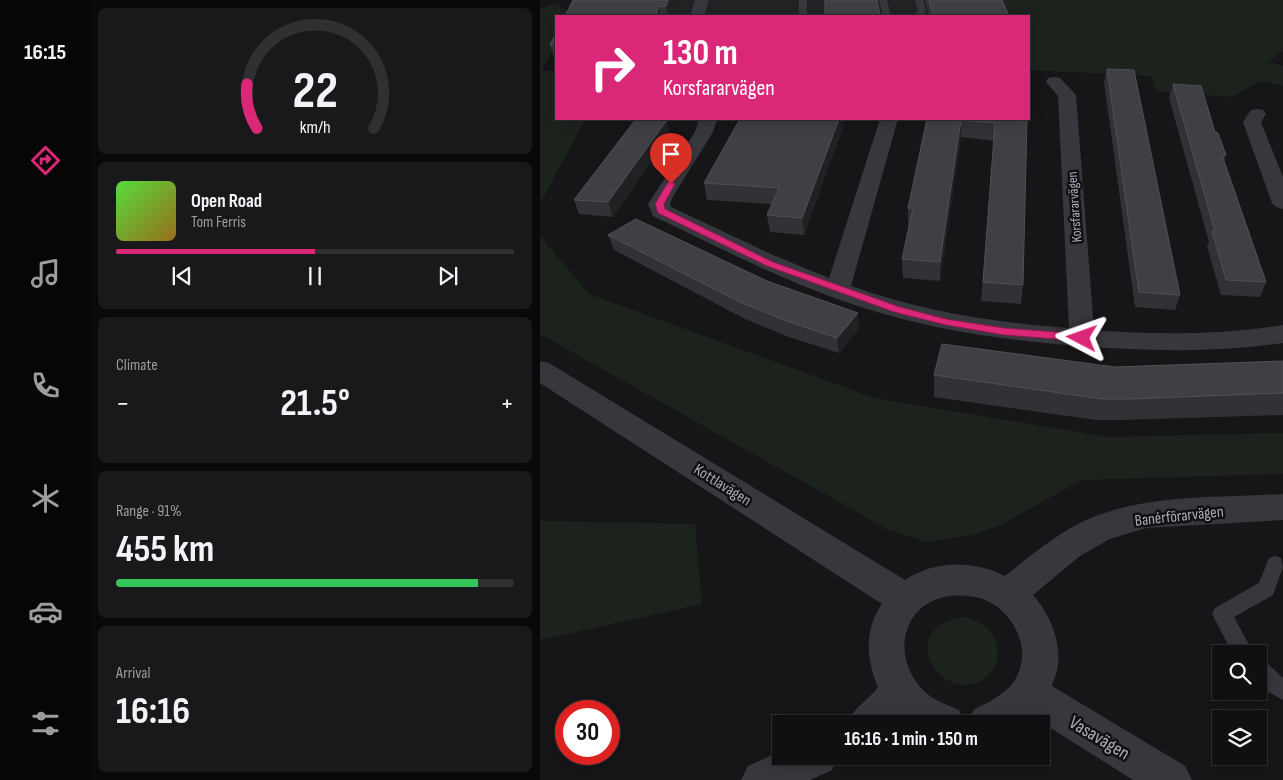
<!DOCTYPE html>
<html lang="en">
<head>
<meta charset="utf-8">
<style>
	:root { --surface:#101012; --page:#19191b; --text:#f1f3f6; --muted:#9c9d9f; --line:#303032; --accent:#db2777 }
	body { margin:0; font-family:"Sofia Sans Condensed",sans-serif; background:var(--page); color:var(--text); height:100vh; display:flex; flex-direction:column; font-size:19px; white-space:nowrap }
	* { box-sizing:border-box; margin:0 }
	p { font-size:16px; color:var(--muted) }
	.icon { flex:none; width:28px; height:28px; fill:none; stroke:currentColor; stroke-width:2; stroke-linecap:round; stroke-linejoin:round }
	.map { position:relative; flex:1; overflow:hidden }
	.details { display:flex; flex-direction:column; gap:8px; padding:8px; background:#09090a; width:450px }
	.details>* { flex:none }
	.guide { position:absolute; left:15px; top:15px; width:475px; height:105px; border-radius:0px; box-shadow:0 2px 12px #0003,0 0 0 1px var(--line); background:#db2777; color:#fff; overflow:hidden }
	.fabs { position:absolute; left:672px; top:645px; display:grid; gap:10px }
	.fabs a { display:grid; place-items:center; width:55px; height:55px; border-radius:0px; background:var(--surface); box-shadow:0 2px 12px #0003,0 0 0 1px var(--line); font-size:25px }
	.speed { position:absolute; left:15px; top:700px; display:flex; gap:10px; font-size:25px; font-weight:700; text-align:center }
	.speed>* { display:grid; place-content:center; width:65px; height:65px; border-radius:50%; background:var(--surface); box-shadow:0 2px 12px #0003,0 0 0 1px var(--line); line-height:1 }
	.speed .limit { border:8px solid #d22; background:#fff; color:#111 }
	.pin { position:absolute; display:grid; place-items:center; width:42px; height:42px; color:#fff; margin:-51px -21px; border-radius:50% 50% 50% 0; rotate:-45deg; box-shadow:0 0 5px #0007 }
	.pin .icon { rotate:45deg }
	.me { position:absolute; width:55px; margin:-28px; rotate:274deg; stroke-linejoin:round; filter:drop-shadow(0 0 4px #0008) }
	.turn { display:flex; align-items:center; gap:18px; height:105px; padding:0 25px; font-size:22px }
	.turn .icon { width:65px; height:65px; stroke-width:2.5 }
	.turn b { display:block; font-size:35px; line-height:42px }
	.big { font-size:38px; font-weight:700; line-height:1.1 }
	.details .card { flex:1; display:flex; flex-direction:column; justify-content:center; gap:8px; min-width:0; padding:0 18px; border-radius:8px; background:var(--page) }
	.details .dial { align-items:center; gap:0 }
	.dial svg { height:130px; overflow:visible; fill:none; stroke:var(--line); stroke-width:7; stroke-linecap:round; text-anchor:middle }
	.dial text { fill:var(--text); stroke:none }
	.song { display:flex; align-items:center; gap:15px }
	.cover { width:60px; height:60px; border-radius:8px; background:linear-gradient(135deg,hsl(110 70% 55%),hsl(40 70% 35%)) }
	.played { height:5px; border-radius:2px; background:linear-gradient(90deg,var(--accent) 50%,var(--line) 50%) }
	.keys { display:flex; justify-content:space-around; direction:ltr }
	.heat { display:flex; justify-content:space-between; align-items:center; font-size:28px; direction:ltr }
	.charge { height:8px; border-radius:4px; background:linear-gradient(90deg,#34c759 91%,var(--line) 0) }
	.trip { position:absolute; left:232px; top:715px; width:278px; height:50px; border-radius:0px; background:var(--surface); box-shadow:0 2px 12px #0003,0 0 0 1px var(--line); font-weight:700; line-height:50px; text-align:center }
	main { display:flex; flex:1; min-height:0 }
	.dock { display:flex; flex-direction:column; width:90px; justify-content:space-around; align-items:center; background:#060607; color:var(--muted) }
	.dock .icon { width:35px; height:35px }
	.dock .on { color:var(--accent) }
	.dock b { font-size:22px; color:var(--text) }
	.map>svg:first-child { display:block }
</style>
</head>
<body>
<main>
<nav class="dock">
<b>16:15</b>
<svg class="icon on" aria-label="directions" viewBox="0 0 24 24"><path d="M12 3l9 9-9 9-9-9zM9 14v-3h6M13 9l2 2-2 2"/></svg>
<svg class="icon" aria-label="music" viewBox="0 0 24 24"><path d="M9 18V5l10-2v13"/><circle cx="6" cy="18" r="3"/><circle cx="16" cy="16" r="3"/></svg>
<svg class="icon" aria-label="phone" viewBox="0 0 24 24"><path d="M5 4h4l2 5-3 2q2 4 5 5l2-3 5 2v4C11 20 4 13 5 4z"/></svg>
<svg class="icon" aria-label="climate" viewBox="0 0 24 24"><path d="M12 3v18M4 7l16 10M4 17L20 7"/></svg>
<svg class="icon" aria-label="car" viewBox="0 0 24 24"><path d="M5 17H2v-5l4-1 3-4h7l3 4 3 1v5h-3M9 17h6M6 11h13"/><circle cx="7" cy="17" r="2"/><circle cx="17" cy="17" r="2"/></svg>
<svg class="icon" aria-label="filters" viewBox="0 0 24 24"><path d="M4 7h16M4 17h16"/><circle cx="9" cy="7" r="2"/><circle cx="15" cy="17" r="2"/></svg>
</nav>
<section class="details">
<div class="card dial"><svg viewBox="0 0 100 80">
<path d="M14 69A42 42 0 1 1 86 69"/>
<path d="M14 69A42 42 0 0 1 8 42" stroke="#db2777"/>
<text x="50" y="56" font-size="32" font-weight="700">22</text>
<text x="50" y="72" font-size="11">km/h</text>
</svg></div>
<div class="card">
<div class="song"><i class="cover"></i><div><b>Open Road</b><p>Tom Ferris</p></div></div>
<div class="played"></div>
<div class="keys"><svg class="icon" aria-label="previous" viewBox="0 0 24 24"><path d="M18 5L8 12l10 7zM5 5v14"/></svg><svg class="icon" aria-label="pause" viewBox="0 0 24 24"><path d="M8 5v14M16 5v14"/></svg><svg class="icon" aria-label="next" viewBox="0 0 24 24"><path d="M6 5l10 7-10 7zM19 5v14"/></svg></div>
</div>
<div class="card"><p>Climate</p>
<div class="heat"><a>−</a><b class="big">21.5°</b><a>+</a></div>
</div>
<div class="card"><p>Range · 91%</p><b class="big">455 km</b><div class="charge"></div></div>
<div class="card"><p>Arrival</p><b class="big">16:16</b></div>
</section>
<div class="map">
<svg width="743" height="780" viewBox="0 0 743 780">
	<rect width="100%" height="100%" fill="#161618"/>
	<polygon fill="#222225" points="38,0 454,0 462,16 30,16"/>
	<g fill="#1c231d">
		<polygon points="454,0 743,0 743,50 728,62 743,66 743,86 721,81 691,97 616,91 611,76 489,70 489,16 462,16"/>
		<polygon points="14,4 23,7 31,15 30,16 16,16 16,43 2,71 16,71 16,119 46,119 0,203 0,9"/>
		<polygon points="0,236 49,294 329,396 346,400 570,437 743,433 743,474 541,480 463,524 432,535 387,542 347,529 0,334"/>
		<polygon points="0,521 155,524 162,604 0,640"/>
		<path d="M423,617C431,619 438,621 444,626C459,636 463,660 450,673C410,716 347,630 423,617Z"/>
	</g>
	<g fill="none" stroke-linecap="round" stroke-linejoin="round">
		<g fill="#37383d" fill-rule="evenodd">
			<rect x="259" y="0" width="8" height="16"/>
			<polygon points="339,0 347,0 350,13 357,16 343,16"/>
			<polygon points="375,0 383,0 386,12 381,16 372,16 378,11"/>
			<polygon points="735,556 741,558 743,567 733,595 694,617 714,654 693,654 672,614 675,608 719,583 729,558"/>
			<polygon points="719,659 726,662 743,678 743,700 725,690 719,684"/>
		</g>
		<g fill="#37383d" fill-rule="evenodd">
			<polygon points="155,0 169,0 164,16 150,16"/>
			<path d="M514,77L520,78L536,95L554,330C617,335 680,335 743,325V343C675,353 608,351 540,346C466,340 395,331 324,308C251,285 182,249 113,216L108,204L112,198L155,132L159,119H177L173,132L132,198L130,204L131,207L233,255L289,278L340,119H358L311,286C386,312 450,322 529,328L518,96L506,82L508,78Z"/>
			<polygon points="717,109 723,110 726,114 721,122 743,177 743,209 736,207 732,203 703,122 711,110"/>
		</g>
		<g fill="#37383d" fill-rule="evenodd">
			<path d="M0,361L9,363L365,580C394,560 434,560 465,576C492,555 519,531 551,518C609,494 680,498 743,494V520L606,528L570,539L540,556L493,595C508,611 521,640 518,663C518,670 514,679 512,686L645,766L652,780H593L493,717L486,724H428C429,720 431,713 434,710C437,707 443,705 447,703C463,694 478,683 481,664C485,646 478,629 466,615C455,603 443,597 427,596C363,589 343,660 391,697C399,702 410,706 419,710L424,724H364L360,720L358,724H307C315,705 326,703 338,687C326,659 324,630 342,604L0,383Z"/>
			<polygon points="241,751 241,756 298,756 292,770 270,780 201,780 208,766"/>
		</g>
	</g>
	<g fill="#323236">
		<polygon points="33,0 139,0 135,16 25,16"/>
		<polygon points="385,0 462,0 469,16 389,16"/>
		<polygon points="16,33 16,64 10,45"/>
		<polygon points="567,69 640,295 635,310 595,307 564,82"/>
		<polygon points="633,84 675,132 686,155 684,161 726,282 720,297 681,295 667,246 669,242 629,98"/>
		<polygon points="387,119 487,119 483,285 481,304 441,301 454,141 421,137 400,281 363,278 362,259 369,226 368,226 368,208"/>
		<polygon points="127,120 130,134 73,217 39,214 34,200"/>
		<polygon points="304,124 264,235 230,232 227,215 232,204 167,200 164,183"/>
		<polygon points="68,235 319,329 299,353 249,337 205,319 74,250"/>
		<polygon points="743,361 743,415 581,420 556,420 394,397 394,375 575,367"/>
	</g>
	<g fill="#212124">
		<polygon points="128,0 139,0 135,16 128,16 126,6"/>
		<polygon points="118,7 120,16 116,16"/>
		<polygon points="299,119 304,119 304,124 264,235 262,218"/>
		<polygon points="127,120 130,134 73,217 68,202"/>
		<polygon points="421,120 421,137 400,281 400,262"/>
		<polygon points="318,313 319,329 299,353 297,338"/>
	</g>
	<g fill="#3f3f44" stroke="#4f5156">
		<polygon points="33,0 128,0 126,6 118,7 116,16 25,16"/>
		<polygon points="285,0 337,0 340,16 285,16"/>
		<polygon points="389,0 462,0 469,16 393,16"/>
		<polygon points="16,33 16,45 10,45"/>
		<polygon points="567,69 594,70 640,295 599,292"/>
		<polygon points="633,84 661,86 675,132 678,133 686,155 682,155 726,282 686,280 672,231 675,231"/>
		<polygon points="96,119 127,120 68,202 34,200"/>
		<polygon points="200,119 299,119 262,218 227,215 239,188 164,183"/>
		<polygon points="387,119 487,119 483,285 443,282 455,123 421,120 400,262 362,259 373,208 368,208"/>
		<polygon points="96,219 227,281 318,313 297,338 247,321 202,303 68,235"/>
		<polygon points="402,344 575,367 743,361 743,393 588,399 562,399 394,375"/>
	</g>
	<polygon fill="#db2777" stroke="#8e194d" points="131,181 135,184 124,204 125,209 233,262 360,307 406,319 464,328 542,334 547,338 542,341 464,335 406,325 354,312 227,266 118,213 115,204 128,182"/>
	<g text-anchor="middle" stroke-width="5" stroke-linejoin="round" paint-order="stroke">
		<g font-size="14" fill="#a8adb8" stroke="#111113">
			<text transform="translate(534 207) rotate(-94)" y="5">Korsfararvägen</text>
		</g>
		<g font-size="16" fill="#a8adb8" stroke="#111113">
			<text transform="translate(183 484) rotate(32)" y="6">Kottlavägen</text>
			<text transform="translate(639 515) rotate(-6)" y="6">Banérförarvägen</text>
		</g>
		<g font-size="19" fill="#a8adb8" stroke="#111113">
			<text transform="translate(560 737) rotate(31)" y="7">Vasavägen</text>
		</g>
	</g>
</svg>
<div class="fabs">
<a><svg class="icon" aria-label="search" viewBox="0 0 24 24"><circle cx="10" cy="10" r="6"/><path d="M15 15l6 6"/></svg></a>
<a><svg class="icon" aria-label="layers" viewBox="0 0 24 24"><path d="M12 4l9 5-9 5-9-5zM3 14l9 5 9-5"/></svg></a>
</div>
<div class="speed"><div class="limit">30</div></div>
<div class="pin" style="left:131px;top:184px;background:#d93025"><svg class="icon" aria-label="arrive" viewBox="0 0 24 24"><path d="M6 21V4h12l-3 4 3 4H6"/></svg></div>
<svg class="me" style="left:542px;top:338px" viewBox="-20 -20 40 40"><path d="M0-17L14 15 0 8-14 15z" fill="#db2777" stroke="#fff" stroke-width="4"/></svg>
<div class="trip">16:16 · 1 min · 150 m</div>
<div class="guide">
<div class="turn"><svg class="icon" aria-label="right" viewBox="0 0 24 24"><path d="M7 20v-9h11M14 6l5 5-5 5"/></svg><div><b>130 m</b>Korsfararvägen</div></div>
</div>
</div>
</main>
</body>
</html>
